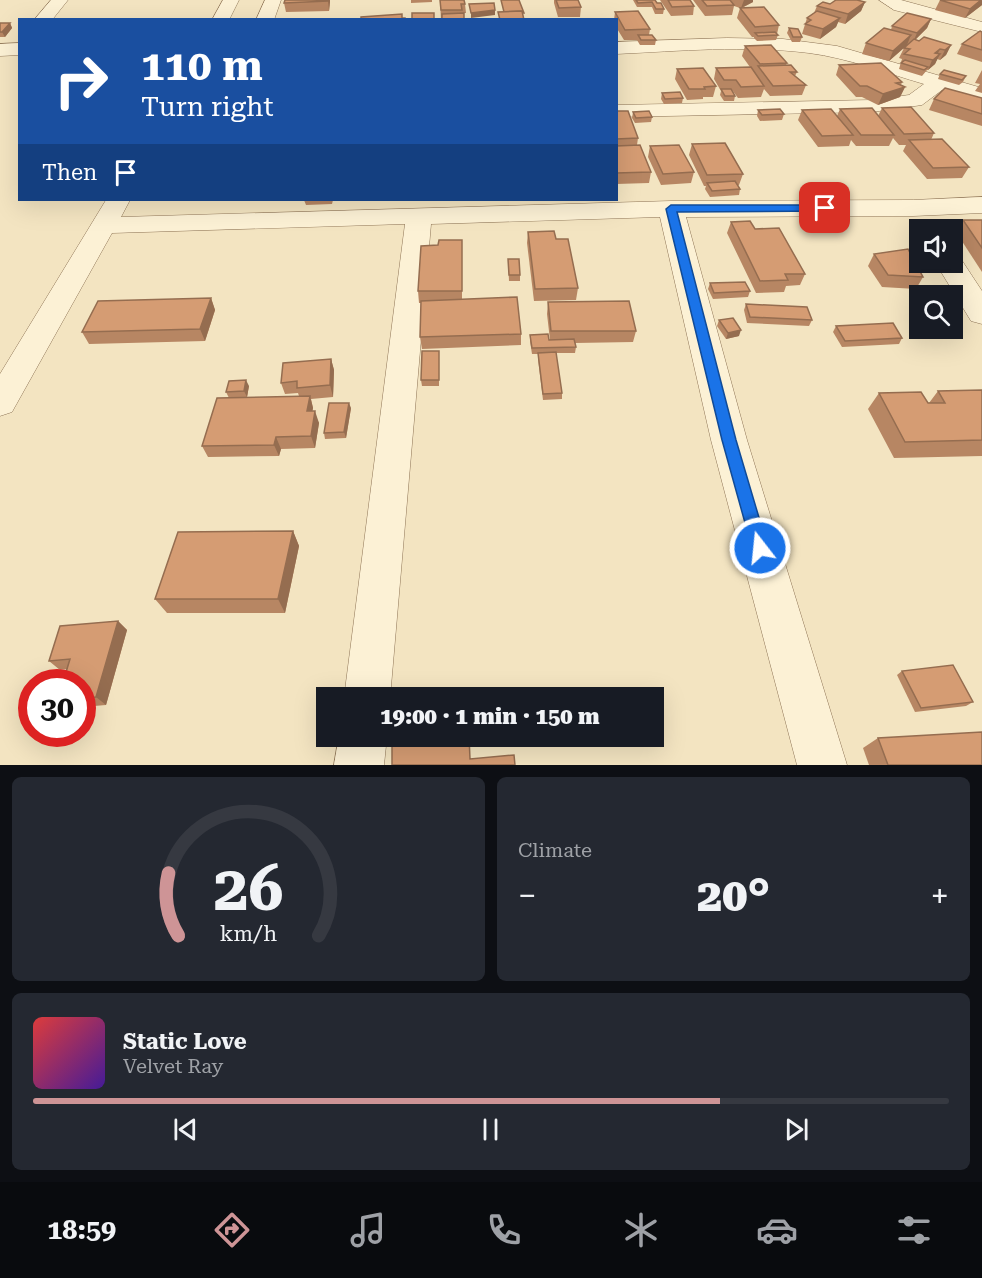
<!DOCTYPE html>
<html lang="en">
<head>
<meta charset="utf-8">
<style>
	:root { --surface:#171b24; --page:#242831; --text:#f1f3f6; --muted:#9ea1a6; --line:#363941; --accent:#ce9496 }
	body { margin:0; font-family:"Roboto Serif",serif; background:var(--page); color:var(--text); height:100vh; display:flex; flex-direction:column; font-size:22px; white-space:nowrap }
	* { box-sizing:border-box; margin:0 }
	p { font-size:20px; color:var(--muted) }
	.icon { flex:none; width:33px; height:33px; fill:none; stroke:currentColor; stroke-width:2; stroke-linecap:round; stroke-linejoin:round }
	.map { position:relative; height:765px; overflow:hidden }
	.drawer { display:flex; flex-direction:column; gap:12px; padding:12px; background:#0d0f14; flex:1 }
	.drawer>* { flex:none }
	.hud { position:absolute; left:18px; top:18px; width:600px; height:183px; border-radius:0px; box-shadow:0 6px 24px #0002; background:#1a4fa0; color:#fff; overflow:hidden }
	.buttons { position:absolute; left:909px; top:219px; display:grid; gap:12px }
	.buttons a { display:grid; place-items:center; width:54px; height:54px; border-radius:0px; background:var(--surface); box-shadow:0 6px 24px #0002; font-size:30px }
	.speed { position:absolute; left:18px; top:669px; display:flex; gap:12px; font-size:30px; font-weight:700; text-align:center }
	.speed>* { display:grid; place-content:center; width:78px; height:78px; border-radius:50%; background:var(--surface); box-shadow:0 6px 24px #0002; line-height:1 }
	.speed .limit { border:9px solid #d22; background:#fff; color:#111 }
	.pin { position:absolute; display:grid; place-items:center; width:51px; height:51px; color:#fff; margin:-26px; border-radius:12px; box-shadow:0 3px 9px #0006 }
	.me { position:absolute; width:66px; margin:-33px; rotate:344deg; stroke-linejoin:round; filter:drop-shadow(0 0 4px #0008) }
	.turn { display:flex; align-items:center; gap:21px; height:126px; padding:0 24px; font-size:27px }
	.turn .icon { width:78px; height:78px; stroke-width:2.5 }
	.turn b { display:block; font-size:42px; line-height:51px }
	.then { display:flex; align-items:center; height:57px; padding:0 24px; background:#0003; gap:12px; font-size:22px }
	.big { font-size:45px; font-weight:800; line-height:1.1 }
	.drawer .card { flex:1; display:flex; flex-direction:column; justify-content:center; gap:9px; min-width:0; padding:0 21px; border-radius:9px; background:var(--page) }
	.drawer .dial { align-items:center; gap:0 }
	.dial svg { height:156px; overflow:visible; fill:none; stroke:var(--line); stroke-width:7; stroke-linecap:round; text-anchor:middle }
	.dial text { fill:var(--text); stroke:none }
	.song { display:flex; align-items:center; gap:18px }
	.cover { width:72px; height:72px; border-radius:9px; background:linear-gradient(135deg,hsl(0 70% 55%),hsl(260 70% 35%)) }
	.played { height:6px; border-radius:3px; background:linear-gradient(90deg,var(--accent) 75%,var(--line) 75%) }
	.keys { display:flex; justify-content:space-around; direction:ltr }
	.heat { display:flex; justify-content:space-between; align-items:center; font-size:33px; direction:ltr }
	.drawer .tiles { flex:1; display:grid; gap:12px; grid-template-columns:1fr 1fr }
	.card:last-child { grid-column:span 2 }
	.trip { position:absolute; left:316px; top:687px; width:348px; height:60px; border-radius:0px; background:var(--surface); box-shadow:0 6px 24px #0002; font-weight:800; line-height:60px; text-align:center }
	.tab-bar { display:flex; height:96px; justify-content:space-around; align-items:center; background:#090b0e; color:var(--muted) }
	.tab-bar .icon { width:42px; height:42px }
	.tab-bar .selected { color:var(--accent) }
	.tab-bar b { font-size:27px; color:var(--text) }
	.map>svg:first-child { display:block }
</style>
</head>
<body>
<div class="map">
<svg width="982" height="765" viewBox="0 0 982 765">
	<rect width="100%" height="100%" fill="#f3e4c1"/>
	<g fill="none" stroke-linecap="round" stroke-linejoin="round">
		<defs>
			<g id="minor">
				<polygon points="51,0 68,0 52,20 34,20"/>
				<polygon points="223,0 239,0 229,20 212,20"/>
				<polygon points="265,0 281,0 274,20 256,20"/>
				<polygon points="879,0 901,0 982,22 982,32 894,10"/>
				<path d="M727,38L783,39L837,46L982,88V101L942,90L922,105L872,112L616,117V105L872,100L909,95L924,84C886,73 848,58 809,53C745,45 680,51 616,54V42Z"/>
				<polygon points="20,43 20,55 0,56 0,44"/>
				<polygon points="982,197 982,213 913,216 686,217 747,440 847,765 797,765 711,440 660,217 431,224 390,698 344,698 405,224 112,233 12,412 0,416 0,374 106,200 130,200 121,217 671,201 913,200"/>
				<polygon points="952,254 959,256 982,291 982,324 971,321 935,262 952,262"/>
				<polygon points="339,736 387,736 384,765 334,765"/>
			</g>
		</defs>
		<use href="#minor" stroke="#8e7456" stroke-width="1"/>
		<use href="#minor" fill="#fcf1d5" fill-rule="evenodd"/>
	</g>
	<g fill="#b78663">
		<polygon points="330,0 329,11 286,12 284,3"/>
		<polygon points="411,0 432,0 432,2 411,3"/>
		<polygon points="440,0 465,4 466,13 462,13 464,20 441,20"/>
		<polygon points="554,0 578,0 581,7 580,17 558,17 554,3"/>
		<polygon points="633,0 655,0 657,3 664,9 663,14 655,14 652,7 637,7"/>
		<polygon points="660,0 690,0 694,6 693,15 671,16"/>
		<polygon points="693,0 753,0 753,2 742,8 779,25 777,34 778,35 776,40 757,41 754,38 754,37 752,37 737,18 740,8 734,6 732,15 705,16"/>
		<polygon points="940,0 982,0 982,5 965,18 935,10"/>
		<polygon points="865,2 861,11 845,24 838,22 836,27 820,39 802,34 807,18 814,13 817,6 830,4"/>
		<polygon points="615,12 650,29 649,35 656,40 655,45 640,45 637,40 624,40 616,27 616,20 614,20"/>
		<polygon points="931,19 927,28 915,40 951,45 946,55 940,60 937,59 935,64 928,70 927,70 922,76 899,69 902,59 899,58 904,48 889,61 862,54 866,43 891,30 892,26"/>
		<polygon points="0,23 10,23 12,28 5,37 0,37"/>
		<polygon points="789,28 802,37 800,42 792,42 787,33"/>
		<polygon points="982,32 982,62 957,54 962,44"/>
		<polygon points="745,46 787,63 786,65 797,72 795,76 806,85 802,95 770,96 764,89 761,97 738,98 732,90 735,96 734,101 724,101 720,95 721,91 714,79 716,68 755,74 742,56"/>
		<polygon points="839,65 902,82 901,85 905,87 900,97 878,105 862,97 856,97 836,75"/>
		<polygon points="677,69 716,86 713,97 703,97 703,99 687,100 675,79"/>
		<polygon points="982,70 982,93 975,91 980,84 975,83"/>
		<polygon points="940,74 966,76 963,82 959,85 938,79"/>
		<polygon points="662,93 683,98 682,103 664,104 661,99"/>
		<polygon points="982,98 982,126 929,110 934,99"/>
		<polygon points="882,108 934,133 931,140 969,167 962,178 927,179 903,151 906,145 899,145 893,138 889,146 856,146 851,140 849,146 818,147 798,120 802,110 837,116 840,109 878,116"/>
		<polygon points="758,110 784,114 782,120 760,121 757,116"/>
		<polygon points="616,111 638,138 637,145 651,172 649,183 616,184"/>
		<polygon points="633,112 652,117 651,122 635,123 632,118"/>
		<polygon points="692,144 743,174 739,185 738,185 740,189 739,195 710,197 705,189 706,186 704,186 689,155"/>
		<polygon points="650,146 694,172 691,183 661,185 648,157"/>
		<polygon points="304,200 333,200 332,204 306,205"/>
		<polygon points="963,220 982,220 982,272 956,232"/>
		<polygon points="731,222 755,229 805,274 800,285 786,286 784,292 756,293 727,233"/>
		<polygon points="528,232 556,239 578,288 576,300 534,301 527,243"/>
		<polygon points="462,240 462,299 521,334 521,345 422,349 420,337 421,303 419,303 418,291 438,245"/>
		<polygon points="874,254 923,277 916,289 882,287 868,266"/>
		<polygon points="508,259 520,275 520,281 509,281"/>
		<polygon points="710,283 750,291 748,297 713,299 708,289"/>
		<polygon points="211,298 215,310 205,341 89,344 82,332"/>
		<polygon points="548,302 636,331 633,342 575,343 576,347 575,353 556,353 562,393 562,399 543,400 538,359 538,354 532,354 530,341 530,335 550,340 547,314"/>
		<polygon points="746,304 812,320 809,326 747,323 744,310"/>
		<polygon points="719,320 739,336 726,339 717,326"/>
		<polygon points="836,326 902,338 899,344 842,347 833,332"/>
		<polygon points="439,357 439,386 422,386 421,380"/>
		<polygon points="331,359 334,370 333,397 311,399 313,408 312,411 319,423 315,448 281,449 279,456 208,457 202,446 299,396 298,393 285,394 281,383"/>
		<polygon points="249,386 247,397 229,398 226,392"/>
		<polygon points="982,390 982,456 894,458 868,409 879,393 929,403 938,391"/>
		<polygon points="351,408 346,438 325,439 324,433"/>
		<polygon points="293,531 299,546 285,613 167,613 155,599"/>
		<polygon points="118,621 127,630 106,705 82,707 82,682 67,669 60,670 49,661"/>
		<polygon points="902,671 973,702 966,706 915,712 897,675"/>
		<polygon points="878,738 982,765 869,765 863,748"/>
	</g>
	<g fill="#956d50">
		<polygon points="328,0 330,0 330,2 329,11"/>
		<polygon points="744,0 753,0 753,2 741,8"/>
		<polygon points="982,0 982,5 965,18 970,9"/>
		<polygon points="865,2 861,11 845,24 848,14"/>
		<polygon points="495,10 495,15 471,18 471,13"/>
		<polygon points="840,18 836,27 820,39 823,29"/>
		<polygon points="931,19 927,28 913,42 917,33"/>
		<polygon points="10,23 12,28 5,37 2,32"/>
		<polygon points="911,35 907,45 889,61 893,51"/>
		<polygon points="951,45 946,55 940,60 945,50"/>
		<polygon points="940,49 936,57 940,54 935,64 928,70 935,53"/>
		<polygon points="905,87 900,97 878,105 883,94"/>
		<polygon points="211,298 215,310 205,341 200,329"/>
		<polygon points="741,330 739,336 726,339 728,333"/>
		<polygon points="331,359 334,370 333,397 330,385"/>
		<polygon points="246,380 249,386 247,397 244,391"/>
		<polygon points="310,396 313,408 310,423 307,411"/>
		<polygon points="349,403 351,408 346,438 344,432"/>
		<polygon points="315,411 319,423 315,448 311,436"/>
		<polygon points="276,437 281,449 279,456 274,445"/>
		<polygon points="293,531 299,546 285,613 278,599"/>
		<polygon points="118,621 127,630 106,705 96,697"/>
	</g>
	<g fill="#d59c73" stroke="#956d50" stroke-width="1.5">
		<polygon points="285,0 328,0 328,1 284,3"/>
		<polygon points="440,0 464,0 465,4 461,4 462,10 441,10"/>
		<polygon points="501,0 519,0 524,13 522,13 522,11 504,12"/>
		<polygon points="556,0 578,0 581,7 559,8"/>
		<polygon points="636,0 655,0 657,3 661,3 664,9 656,9 652,2 638,3"/>
		<polygon points="668,0 690,0 694,6 672,7"/>
		<polygon points="702,0 730,0 734,5 707,6"/>
		<polygon points="836,0 857,0 865,2 848,14 817,6 823,2 830,4"/>
		<polygon points="940,0 981,0 970,9"/>
		<polygon points="494,3 495,10 471,13 469,4"/>
		<polygon points="764,7 779,25 755,27 740,8"/>
		<polygon points="522,11 524,20 500,20 498,12"/>
		<polygon points="638,11 650,29 625,30 615,12"/>
		<polygon points="817,11 840,18 823,29 805,24 811,20 807,18"/>
		<rect x="412" y="13" width="22" height="7"/>
		<polygon points="464,13 464,20 442,20 442,14"/>
		<polygon points="907,13 931,19 917,33 892,26"/>
		<polygon points="402,14 402,18 405,18 405,20 361,20 361,17"/>
		<polygon points="0,23 10,23 2,32 0,32"/>
		<polygon points="789,28 798,29 802,37 793,37"/>
		<polygon points="884,28 911,35 893,51 866,43"/>
		<polygon points="980,31 982,32 982,50 962,44"/>
		<polygon points="775,32 778,35 758,36 755,33"/>
		<polygon points="638,35 652,35 656,40 641,40"/>
		<polygon points="924,37 951,45 945,50 940,49 935,53 940,54 933,60 904,54 910,49 904,48 914,39 919,41"/>
		<polygon points="771,45 787,63 760,64 745,46"/>
		<polygon points="905,60 928,67 924,70 901,63"/>
		<polygon points="881,63 902,82 896,83 905,87 883,94 867,86 860,86 839,65"/>
		<polygon points="791,65 797,72 790,72 806,85 773,86 758,66"/>
		<polygon points="751,67 764,86 741,87 736,80 724,80 716,68"/>
		<polygon points="703,68 716,86 704,87 705,89 689,89 677,69"/>
		<polygon points="944,70 966,76 962,80 940,74"/>
		<polygon points="945,88 982,98 982,114 934,99"/>
		<polygon points="721,89 731,89 735,96 725,96"/>
		<polygon points="680,92 683,98 665,99 662,93"/>
		<polygon points="911,107 934,133 904,134 882,108"/>
		<polygon points="872,108 894,135 861,135 840,109"/>
		<polygon points="780,109 784,114 762,115 758,110"/>
		<polygon points="831,109 853,135 822,136 802,110"/>
		<polygon points="616,111 628,111 638,138 616,139"/>
		<polygon points="649,111 652,117 636,118 633,112"/>
		<polygon points="942,139 969,167 933,168 909,140"/>
		<polygon points="725,143 743,174 707,175 692,144"/>
		<polygon points="640,145 651,172 616,173 616,146"/>
		<polygon points="679,145 694,172 663,174 650,146"/>
		<polygon points="735,181 740,189 712,191 707,183"/>
		<polygon points="963,220 982,220 982,248"/>
		<polygon points="750,221 755,229 779,228 805,274 785,274 788,280 760,281 731,222"/>
		<polygon points="554,231 556,239 568,239 578,288 535,289 528,232"/>
		<polygon points="439,240 462,240 462,291 418,291 421,246 438,245"/>
		<polygon points="908,249 923,277 888,275 874,254"/>
		<polygon points="508,259 519,259 520,275 509,275"/>
		<polygon points="745,282 750,291 714,293 710,283"/>
		<polygon points="517,297 521,334 420,337 421,301"/>
		<polygon points="211,298 200,329 82,332 98,301"/>
		<polygon points="629,301 636,331 551,331 548,302"/>
		<polygon points="746,304 807,307 812,320 750,317"/>
		<polygon points="733,318 741,330 728,333 719,320"/>
		<polygon points="893,323 902,338 845,341 836,326"/>
		<polygon points="548,334 549,340 574,339 576,347 532,348 530,335"/>
		<polygon points="422,351 439,351 439,380 421,380"/>
		<polygon points="556,352 562,393 543,394 538,353"/>
		<polygon points="331,359 330,385 297,388 297,381 281,383 283,363"/>
		<polygon points="246,380 244,391 226,392 229,381"/>
		<polygon points="982,390 982,440 905,442 879,393 921,392 928,403 945,403 938,391"/>
		<polygon points="310,396 307,411 315,411 311,436 276,437 274,445 202,446 217,398"/>
		<polygon points="329,403 349,403 344,432 324,433"/>
		<polygon points="293,531 278,599 155,599 178,532"/>
		<polygon points="118,621 96,697 82,698 82,682 63,682 70,659 49,661 60,626"/>
		<polygon points="953,665 973,702 921,708 902,671"/>
		<polygon points="982,732 982,765 888,765 878,738"/>
		<polygon points="392,736 469,736 470,759 514,755 515,765 392,765"/>
	</g>
	<polygon fill="#1a73e8" stroke="#114b97" stroke-width="1.5" points="671,205 825,205 830,208 825,211 677,212 736,440 768,548 766,553 760,556 754,553 752,548 722,440 666,209"/>
</svg>
<div class="buttons">
<a><svg class="icon" aria-label="sound" viewBox="0 0 24 24"><path d="M4 9h4l5-4v14l-5-4H4zM17 9q2 3 0 6"/></svg></a>
<a><svg class="icon" aria-label="search" viewBox="0 0 24 24"><circle cx="10" cy="10" r="6"/><path d="M15 15l6 6"/></svg></a>
</div>
<div class="speed"><div class="limit">30</div></div>
<div class="pin" style="left:825px;top:208px;background:#d93025"><svg class="icon" aria-label="arrive" viewBox="0 0 24 24"><path d="M6 21V4h12l-3 4 3 4H6"/></svg></div>
<svg class="me" style="left:760px;top:548px" viewBox="-20 -20 40 40"><circle r="17" fill="#1a73e8" stroke="#fff" stroke-width="3"/><path d="M0-11L8 9 0 5-8 9z" fill="#fff"/></svg>
<div class="trip">19:00 · 1 min · 150 m</div>
<div class="hud">
<div class="turn"><svg class="icon" aria-label="right" viewBox="0 0 24 24"><path d="M7 20v-9h11M14 6l5 5-5 5"/></svg><div><b>110 m</b>Turn right</div></div>
<div class="then">Then<svg class="icon" aria-label="arrive" viewBox="0 0 24 24"><path d="M6 21V4h12l-3 4 3 4H6"/></svg></div>
</div>
</div>
<section class="drawer">
<div class="tiles">
<div class="card dial"><svg viewBox="0 0 100 80">
<path d="M14 69A42 42 0 1 1 86 69"/>
<path d="M14 69A42 42 0 0 1 9 37" stroke="#ce9496"/>
<text x="50" y="56" font-size="32" font-weight="700">26</text>
<text x="50" y="72" font-size="11">km/h</text>
</svg></div>
<div class="card"><p>Climate</p>
<div class="heat"><a>−</a><b class="big">20°</b><a>+</a></div>
</div>
<div class="card">
<div class="song"><i class="cover"></i><div><b>Static Love</b><p>Velvet Ray</p></div></div>
<div class="played"></div>
<div class="keys"><svg class="icon" aria-label="previous" viewBox="0 0 24 24"><path d="M18 5L8 12l10 7zM5 5v14"/></svg><svg class="icon" aria-label="pause" viewBox="0 0 24 24"><path d="M8 5v14M16 5v14"/></svg><svg class="icon" aria-label="next" viewBox="0 0 24 24"><path d="M6 5l10 7-10 7zM19 5v14"/></svg></div>
</div>
</div>
</section>
<nav class="tab-bar">
<b>18:59</b>
<svg class="icon selected" aria-label="directions" viewBox="0 0 24 24"><path d="M12 3l9 9-9 9-9-9zM9 14v-3h6M13 9l2 2-2 2"/></svg>
<svg class="icon" aria-label="music" viewBox="0 0 24 24"><path d="M9 18V5l10-2v13"/><circle cx="6" cy="18" r="3"/><circle cx="16" cy="16" r="3"/></svg>
<svg class="icon" aria-label="phone" viewBox="0 0 24 24"><path d="M5 4h4l2 5-3 2q2 4 5 5l2-3 5 2v4C11 20 4 13 5 4z"/></svg>
<svg class="icon" aria-label="climate" viewBox="0 0 24 24"><path d="M12 3v18M4 7l16 10M4 17L20 7"/></svg>
<svg class="icon" aria-label="car" viewBox="0 0 24 24"><path d="M5 17H2v-5l4-1 3-4h7l3 4 3 1v5h-3M9 17h6M6 11h13"/><circle cx="7" cy="17" r="2"/><circle cx="17" cy="17" r="2"/></svg>
<svg class="icon" aria-label="filters" viewBox="0 0 24 24"><path d="M4 7h16M4 17h16"/><circle cx="9" cy="7" r="2"/><circle cx="15" cy="17" r="2"/></svg>
</nav>
</body>
</html>
